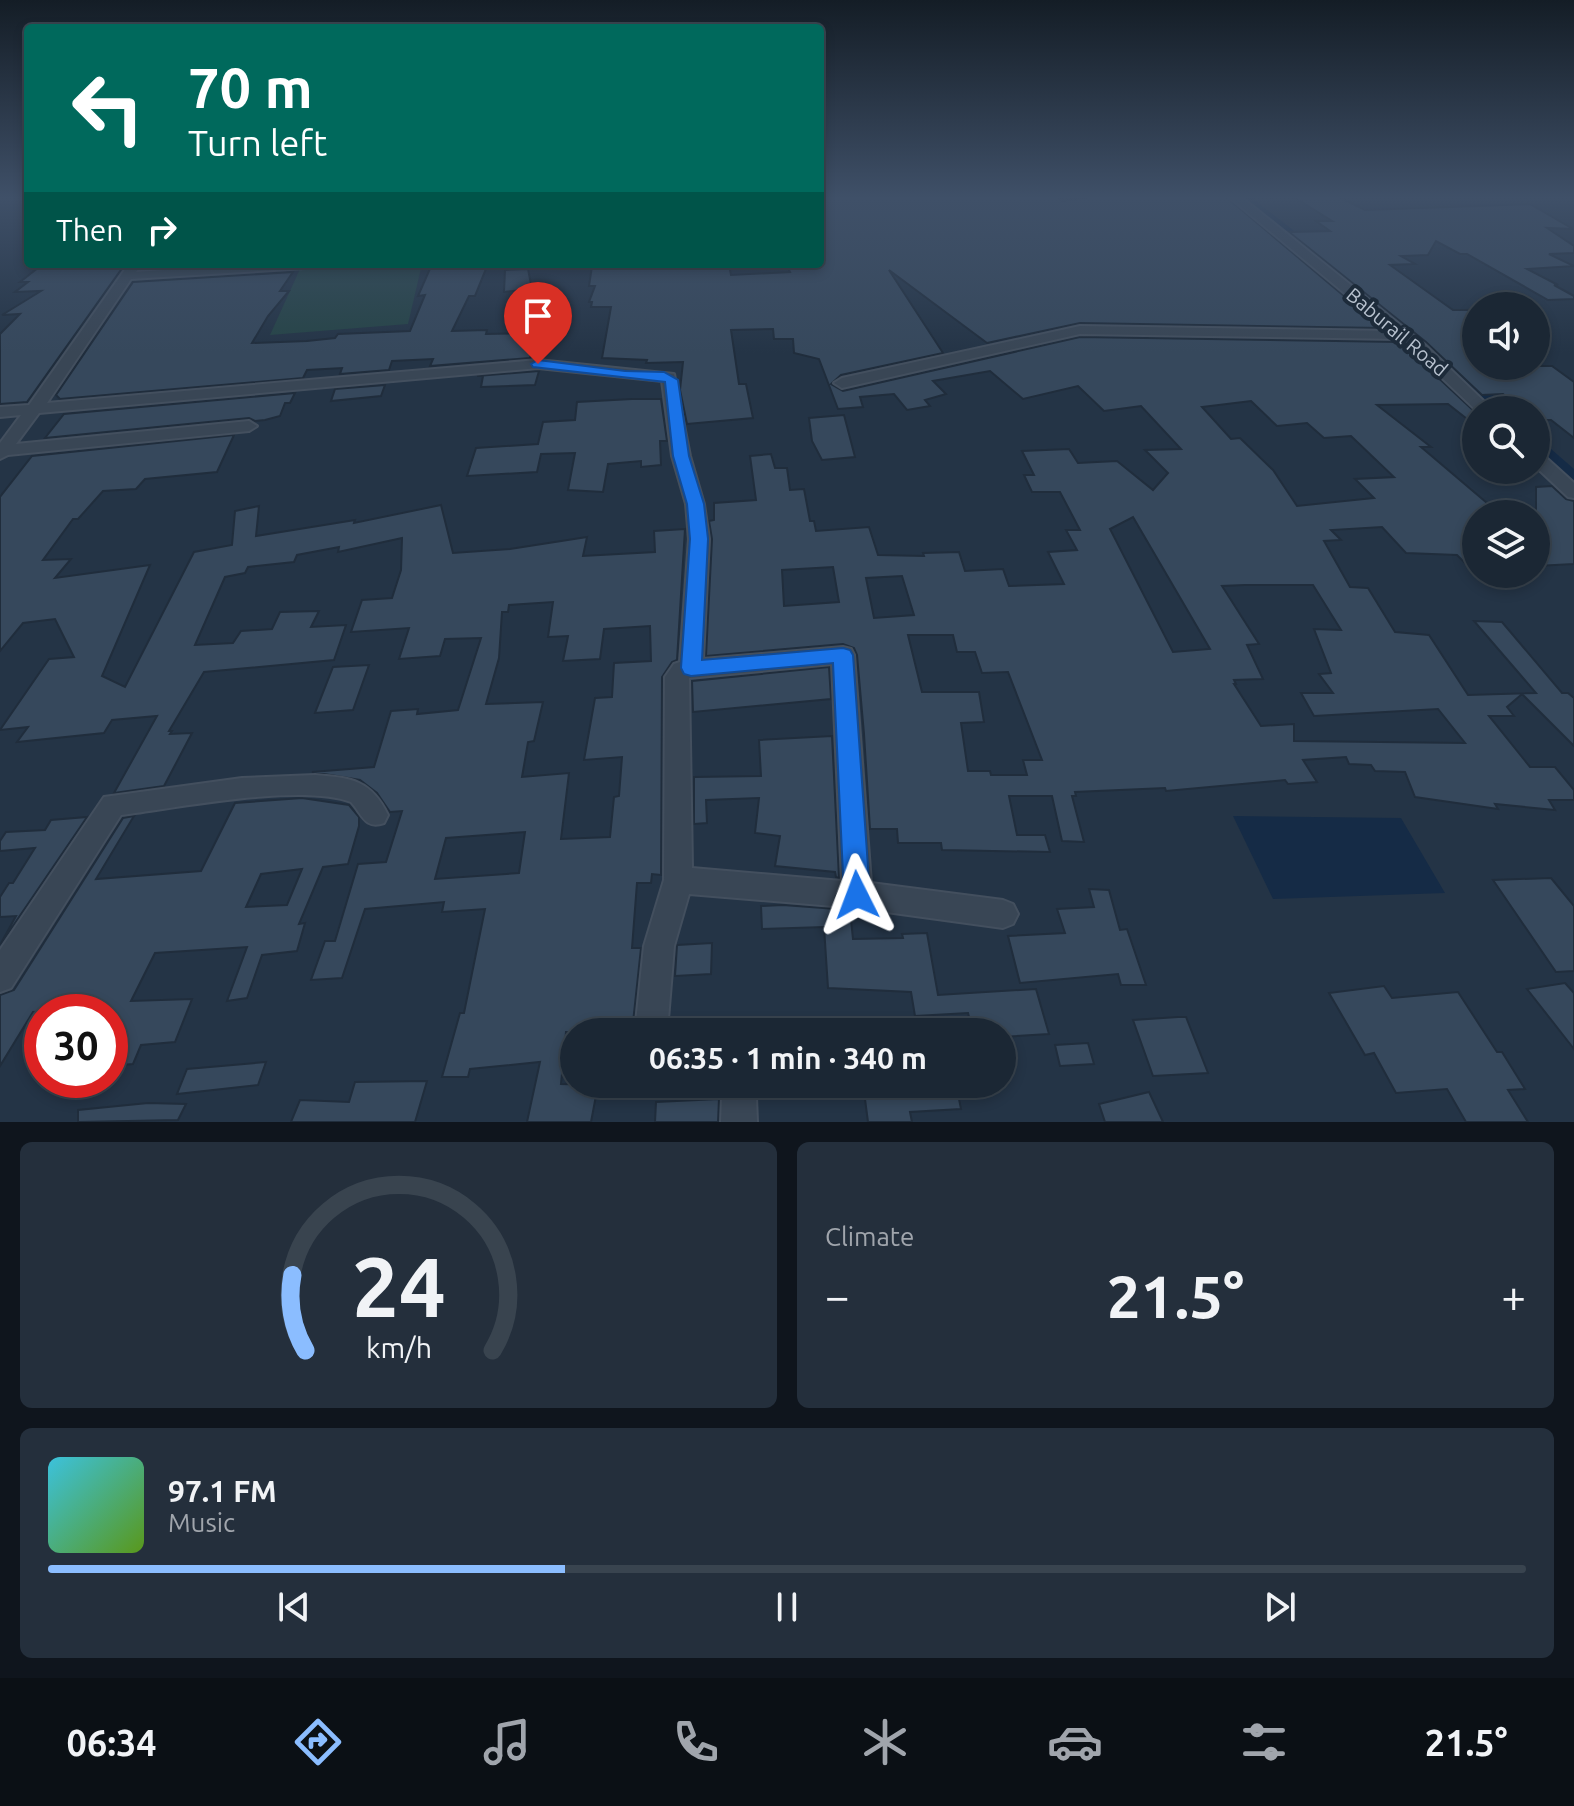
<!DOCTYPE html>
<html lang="en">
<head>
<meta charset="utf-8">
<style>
	:root { --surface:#1b2734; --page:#242f3c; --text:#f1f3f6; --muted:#a0a5ac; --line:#39444f; --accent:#8bbdff }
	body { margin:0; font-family:Ubuntu,sans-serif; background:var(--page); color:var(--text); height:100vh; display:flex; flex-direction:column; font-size:30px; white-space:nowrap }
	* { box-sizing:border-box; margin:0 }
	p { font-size:26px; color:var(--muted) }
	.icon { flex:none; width:44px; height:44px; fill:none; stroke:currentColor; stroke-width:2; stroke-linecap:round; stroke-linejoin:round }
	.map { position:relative; height:1122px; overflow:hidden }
	.panel { display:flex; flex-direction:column; gap:20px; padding:20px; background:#0f151d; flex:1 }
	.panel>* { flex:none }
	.hud { position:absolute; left:24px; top:24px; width:800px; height:244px; border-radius:8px; box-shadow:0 4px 12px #0003,0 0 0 2px var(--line); background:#00695c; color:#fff; overflow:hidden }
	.tools { position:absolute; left:1462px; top:292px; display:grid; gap:16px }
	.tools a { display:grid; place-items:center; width:88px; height:88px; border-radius:50%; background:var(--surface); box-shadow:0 4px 12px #0003,0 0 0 2px var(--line); font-size:40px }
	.speed { position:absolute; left:24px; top:994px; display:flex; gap:16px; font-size:40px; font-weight:700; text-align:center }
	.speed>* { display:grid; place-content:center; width:104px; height:104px; border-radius:50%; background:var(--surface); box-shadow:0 4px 12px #0003,0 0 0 2px var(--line); line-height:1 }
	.speed .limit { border:12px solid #d22; background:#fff; color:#111 }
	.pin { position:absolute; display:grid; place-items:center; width:68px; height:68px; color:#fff; margin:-82px -34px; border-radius:50% 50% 50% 0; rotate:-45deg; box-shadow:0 0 8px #0007 }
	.pin .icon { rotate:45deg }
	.me { position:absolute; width:88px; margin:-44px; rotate:357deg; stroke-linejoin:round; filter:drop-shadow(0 0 6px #0008) }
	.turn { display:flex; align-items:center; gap:28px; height:168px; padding:0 32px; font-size:36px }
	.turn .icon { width:104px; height:104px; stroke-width:2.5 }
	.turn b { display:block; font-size:56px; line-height:68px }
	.then { display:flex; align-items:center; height:76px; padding:0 32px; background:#0003; gap:16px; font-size:30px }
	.big { font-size:60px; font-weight:700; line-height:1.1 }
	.panel .widget { flex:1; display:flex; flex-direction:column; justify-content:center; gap:12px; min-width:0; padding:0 28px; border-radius:12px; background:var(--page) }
	.panel .dial { align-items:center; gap:0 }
	.dial svg { height:208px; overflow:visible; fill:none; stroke:var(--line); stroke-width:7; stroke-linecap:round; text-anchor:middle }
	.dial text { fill:var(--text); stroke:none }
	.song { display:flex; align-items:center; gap:24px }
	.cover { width:96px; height:96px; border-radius:12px; background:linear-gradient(135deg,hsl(190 70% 55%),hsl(90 70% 35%)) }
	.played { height:8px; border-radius:4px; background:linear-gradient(90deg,var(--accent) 35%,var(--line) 35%) }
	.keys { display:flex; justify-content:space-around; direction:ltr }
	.heat { display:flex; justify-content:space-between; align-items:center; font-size:44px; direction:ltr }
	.panel .tiles { flex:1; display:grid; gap:20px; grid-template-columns:1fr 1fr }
	.widget:last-child { grid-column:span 2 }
	.trip { position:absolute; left:560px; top:1018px; width:456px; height:80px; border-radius:40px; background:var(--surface); box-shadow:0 4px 12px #0003,0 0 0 2px var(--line); font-weight:700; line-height:80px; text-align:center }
	.menu { display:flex; height:128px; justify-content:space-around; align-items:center; background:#0b1015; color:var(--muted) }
	.menu .icon { width:56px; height:56px }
	.menu .current { color:var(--accent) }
	.menu b { font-size:36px; color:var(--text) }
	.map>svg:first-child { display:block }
</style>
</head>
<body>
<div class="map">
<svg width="1574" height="1122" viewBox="0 0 1574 1122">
	<rect width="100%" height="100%" fill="#243446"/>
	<polygon fill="#264447" points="352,264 422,264 408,324 270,335 300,269"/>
	<polygon fill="#152b46" points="1233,816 1401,818 1445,893 1273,899"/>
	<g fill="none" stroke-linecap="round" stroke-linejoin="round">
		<g fill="#152b46" fill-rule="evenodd">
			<polygon points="1236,196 1249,196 1412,322 1509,410 1490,410 1402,329"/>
			<polygon points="1536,440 1543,442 1574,469 1574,485 1567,483 1536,456"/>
		</g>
	</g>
	<g fill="#36485c" stroke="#202d3c" stroke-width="2" fill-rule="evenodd">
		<path d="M820,196H1057L1062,201L1100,196H1225L1382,328L1080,323L987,343L889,270L943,353L841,375L831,384L843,391L1080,337L1400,342L1476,413V426L1448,404L1377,405L1431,447H1421L1500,514H1476V574L1457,555L1406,553L1382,527L1331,530L1341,540L1324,541L1350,587L1368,588L1395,632L1429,635L1468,695L1536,693L1474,621L1502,622L1562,693H1568L1574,698V746L1522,694L1507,707L1514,716H1489L1530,767H1555L1574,790V800H1549L1555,810L1495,804L1498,809L1415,797L1405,772L1375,771L1371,765L1349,764L1346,757L1303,760L1317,782L1288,784L1285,780L1166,791L1165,788L1075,792L1076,796H1072L1084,842L1062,841L1052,796H1009L1017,835H1045L1050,852L942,850L941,843H898L897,829H870L864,734L857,655L854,648L843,644L706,656L712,539L709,521L714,520V503L756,500L750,456L771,454L775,468H787L790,490L804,489L810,521H814L816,531L869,527L878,555L924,556L923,553L959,552L965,571L1003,569L1009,586L1064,584L1048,552L1077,550L1066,530H1080L1060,492H1032L1024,475H1034L1022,451L1069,449L1078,463L1117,461L1153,490L1168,473L1145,450L1181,449L1141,406L1104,411L1078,386L1023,399L990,371L933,381L946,394L925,400L930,406L907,410L894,394L860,397L863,407L838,409L819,359L794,353L793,339H774L773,329L731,330L739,384H746L753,418L687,424L680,390L683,362L646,363L647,360L602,358L611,307H591L592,302H589L595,286H589L592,266L729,264L731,275L790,272L786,264H820ZM1251,401L1277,426L1307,423L1324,438L1351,436L1394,477L1355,479L1374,498L1297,506L1273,470L1240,438L1231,439L1202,407ZM1133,517L1210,649L1173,652L1110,529ZM833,567L839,602L784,606L782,570ZM902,576L914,615L874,618L866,578ZM1245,585H1313L1341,630L1314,629L1331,673L1319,674L1333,693H1301L1314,716L1438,709L1465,743L1294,741V724L1261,726L1234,684H1236L1234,680L1263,679L1247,645L1259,644L1222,586ZM908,635H953L957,652H975L982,673L1008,672L1042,760H1023L1027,775H991L990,771H968L961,723L984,722L979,692H922Z"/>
		<polygon points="1292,196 1337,196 1365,210 1530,204 1573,229 1547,228 1574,246 1574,253 1549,254 1574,266 1527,269 1558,285 1554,285 1574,296 1574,299 1548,300 1467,254 1460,254 1436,241 1428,255 1401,256 1415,264 1390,265 1453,310 1476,310 1476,366 1552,366 1574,382 1574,438 1551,420 1536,420 1536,409 1521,409 1503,394 1482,395 1426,342 1289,232 1330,231 1316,221 1332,221"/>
		<polygon points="43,264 125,264 27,402 0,404 0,334 20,314 2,315 41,291 15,292 28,282 20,282"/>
		<polygon points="432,264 488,264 475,296 469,296 452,331 487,330 486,334 537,333 530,358 430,366 433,359 392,361 389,370 340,374 342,368 307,370 303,378 60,399 56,395 133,282 293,272 280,291 289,291 268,316 252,343 307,341 335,338 338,334 410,331 425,295 418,296"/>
		<polygon points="528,269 532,289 504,292 505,270"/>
		<polygon points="539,371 535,385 481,387 483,376 477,376"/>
		<polygon points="385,385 381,396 331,401 335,389"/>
		<polygon points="295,393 290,403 285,403 280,416 265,420 255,421 249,418 45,438 64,414"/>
		<polygon points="632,399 661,399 667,441 660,441 661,465 641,467 641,461 608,464 603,492 568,490 575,453 541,454 537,472 467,476 476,448 538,444 543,422 575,420 577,402"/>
		<polygon points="844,415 855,457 822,460 812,441 809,418"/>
		<path d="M234,435L217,472L145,479L136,489L103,491L78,519H73L43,560L71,559L55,578L150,565L102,676L125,687L194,552L232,545L235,511L259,506L256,536L355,520L354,523L441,505L453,553L510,549L587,537L583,556L655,552L654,531L685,529L677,660L672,662L662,677L661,875L652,874L651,883H637L632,948H641L632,1032H566L561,1084L598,1085L591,1122H527L540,1062L470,1069L468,1077H442L460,1013H464L485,909L442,912L444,902L365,909L342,978L311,980L325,941H335L358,864L386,862L402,811L390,812L377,793L360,780L312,772L374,767L391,711L418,709L417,714L458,710L481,638L445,639L440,656L399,659L409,628L351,632L362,600L392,598L401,570L402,538L338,552L339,547L297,555L294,562L248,567L245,573L225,577L195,645L233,643L241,631L272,629L280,612L319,611L311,627L346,625L334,660L204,672L169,731H172L170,734L192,733L164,786L114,793L157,716L112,720L104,733L17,742L28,727L0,730L49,659L74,657L55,619L23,623L0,651V497L32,456ZM553,602L548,637L568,636L563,661L600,659L604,629L650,626L651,661L614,663L612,697L595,698L584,760L622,757L619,796L614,797L610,837L561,839L569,773L522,777L528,742L534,741L543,702L486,704L499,658L502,612H508L509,605ZM525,832L519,873L435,879L446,838Z"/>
		<polygon points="1552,486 1566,499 1574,501 1574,564 1536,566 1536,487"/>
		<polygon points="369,665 353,710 315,713 333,667"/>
		<polygon points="829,667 831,699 693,712 692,681"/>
		<polygon points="832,736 839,878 836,877 835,872 775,866 780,836 755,833 759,798 706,800 707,823 694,824 694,777 761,776 759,740"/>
		<path d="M302,798L349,805L359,817V826L348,864L323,867L299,924L305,923L297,951L262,955L247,998L227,1001L247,947L155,953L131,1001L192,999L175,1042L141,1045L133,1064L110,1066V1010L33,1012L0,1066V995L14,990L123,818L134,816L96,879L201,871L235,803ZM302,869L287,905L246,907L261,874Z"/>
		<polygon points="87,817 0,945 16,916 0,917 0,897 9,883 13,883 35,848 0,851 0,841 6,832 45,830 51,820"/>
		<polygon points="1551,878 1574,906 1574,971 1556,972 1493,880"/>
		<polygon points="1089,889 1109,890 1120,930 1127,929 1146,985 1121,985 1118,974 1020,983 1008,936 1065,933 1057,909 1094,907"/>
		<polygon points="783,905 850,910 853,939 903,938 902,934 927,933 938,995 1036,989 1049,1034 1002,1037 1002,1032 973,1032 968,1013 915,1016 911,992 828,988 824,927 762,929 761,906"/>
		<polygon points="712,943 711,974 675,976 677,945"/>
		<polygon points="1565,983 1574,993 1574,1049 1527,989"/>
		<polygon points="1384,986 1392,998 1458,992 1497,1052 1502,1052 1525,1089 1508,1090 1528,1122 1466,1122 1447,1089 1396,1093 1374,1053 1365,1055 1329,993"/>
		<polygon points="1178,1017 1186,1017 1208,1073 1153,1076 1133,1020"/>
		<polygon points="1088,1043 1094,1064 1060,1066 1055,1045"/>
		<polygon points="266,1062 258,1085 177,1094 187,1069"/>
		<polygon points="427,1081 415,1122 291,1122 300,1100 349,1102 355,1082"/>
		<polygon points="863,1084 956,1084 961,1109 910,1112 912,1122 868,1122"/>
		<polygon points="1149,1092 1163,1122 1105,1122 1099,1104"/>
		<polygon points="719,1099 718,1122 655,1122 656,1102"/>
		<polygon points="148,1103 186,1104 178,1120 78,1122 78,1110"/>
	</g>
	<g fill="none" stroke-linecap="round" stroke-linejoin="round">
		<defs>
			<g id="street">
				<polygon points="1228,196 1240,196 1424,344 1493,410 1476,410 1401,339 1080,334 842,388 834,383 842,378 1080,326 1390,331"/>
				<path d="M129,264H141L136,272L252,264H312L306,268L131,279L47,403L538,360L674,374L690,456L704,504L709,539L703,659L843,647L851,649L854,655L871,883L1003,900L1013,904L1018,914L1013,924L1003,928L857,908L689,894L674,946L667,1032H635L644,946L664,880L665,677L674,664L680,662L689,539L686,504L672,456L662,381L538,368L39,413L16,444L249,421L257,426L249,431L8,455L0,459V443L21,415L0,417V407L29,405ZM832,664L842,881L692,868L689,678Z"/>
				<polygon points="1536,453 1542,454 1574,483 1574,498 1568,497 1536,467"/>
				<path d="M315,775C352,778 371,780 388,815L384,823C365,830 362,814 351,802C301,783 176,808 121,815L11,988L0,992V950L104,797L242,778Z"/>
				<polygon points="718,1084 752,1084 756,1097 757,1122 721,1122 722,1097"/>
			</g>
		</defs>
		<use href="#street" stroke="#434f5e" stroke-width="4"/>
		<use href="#street" fill="#394655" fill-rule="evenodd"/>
	</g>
	<linearGradient id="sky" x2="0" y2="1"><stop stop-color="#141d26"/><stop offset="0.56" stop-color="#3f5068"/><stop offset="1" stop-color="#3f5068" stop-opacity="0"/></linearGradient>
	<rect width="1574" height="353" fill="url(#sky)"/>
	<polygon fill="#1a73e8" stroke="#114b97" stroke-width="2" points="538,360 625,371 664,372 678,380 689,456 704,504 708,539 702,660 843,648 850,650 853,655 870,895 866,904 857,907 848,904 844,895 833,663 691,676 684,674 681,668 690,539 687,504 673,456 665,382 533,367 531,364"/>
	<g text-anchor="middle" stroke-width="8" stroke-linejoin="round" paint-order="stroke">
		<g font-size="20" fill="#b7c1ce" stroke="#1d2b3a">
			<text transform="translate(1397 332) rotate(40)" y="7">Baburail Road</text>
		</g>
	</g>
</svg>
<div class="tools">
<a><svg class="icon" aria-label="sound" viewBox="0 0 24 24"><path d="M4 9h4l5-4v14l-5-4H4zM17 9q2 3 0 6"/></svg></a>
<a><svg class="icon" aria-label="search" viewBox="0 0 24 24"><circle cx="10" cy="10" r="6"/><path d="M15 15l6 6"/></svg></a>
<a><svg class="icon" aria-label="layers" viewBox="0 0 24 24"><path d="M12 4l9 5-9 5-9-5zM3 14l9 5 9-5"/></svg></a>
</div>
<div class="speed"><div class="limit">30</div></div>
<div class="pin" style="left:538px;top:364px;background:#d93025"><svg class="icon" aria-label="arrive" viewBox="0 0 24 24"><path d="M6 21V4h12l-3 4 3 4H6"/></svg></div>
<svg class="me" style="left:857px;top:895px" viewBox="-20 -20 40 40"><path d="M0-17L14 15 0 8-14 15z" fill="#1a73e8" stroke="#fff" stroke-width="4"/></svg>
<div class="trip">06:35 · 1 min · 340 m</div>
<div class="hud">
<div class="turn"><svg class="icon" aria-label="left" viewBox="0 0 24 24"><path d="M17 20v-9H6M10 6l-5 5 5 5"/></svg><div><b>70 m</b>Turn left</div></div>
<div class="then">Then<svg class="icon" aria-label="right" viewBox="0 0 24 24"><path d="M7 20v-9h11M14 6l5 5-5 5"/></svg></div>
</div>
</div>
<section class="panel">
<div class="tiles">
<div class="widget dial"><svg viewBox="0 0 100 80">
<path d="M14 69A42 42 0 1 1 86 69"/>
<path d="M14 69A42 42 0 0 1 9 40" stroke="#8bbdff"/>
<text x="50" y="56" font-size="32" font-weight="700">24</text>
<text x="50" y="72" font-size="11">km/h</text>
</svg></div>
<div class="widget"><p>Climate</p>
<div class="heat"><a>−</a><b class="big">21.5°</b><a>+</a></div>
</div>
<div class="widget">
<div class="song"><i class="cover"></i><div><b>97.1 FM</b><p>Music</p></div></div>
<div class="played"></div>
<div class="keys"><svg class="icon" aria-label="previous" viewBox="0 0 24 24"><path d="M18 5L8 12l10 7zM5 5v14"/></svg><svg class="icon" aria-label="pause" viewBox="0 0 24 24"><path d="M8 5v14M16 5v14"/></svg><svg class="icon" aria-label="next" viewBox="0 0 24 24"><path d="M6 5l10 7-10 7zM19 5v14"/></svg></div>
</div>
</div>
</section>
<nav class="menu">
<b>06:34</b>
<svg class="icon current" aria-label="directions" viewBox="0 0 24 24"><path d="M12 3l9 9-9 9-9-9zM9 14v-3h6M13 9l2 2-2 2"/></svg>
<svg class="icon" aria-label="music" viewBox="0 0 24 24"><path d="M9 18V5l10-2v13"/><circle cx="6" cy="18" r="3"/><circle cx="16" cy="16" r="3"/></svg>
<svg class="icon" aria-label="phone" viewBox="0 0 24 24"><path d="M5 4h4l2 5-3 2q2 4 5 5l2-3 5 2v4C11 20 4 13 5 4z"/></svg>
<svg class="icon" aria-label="climate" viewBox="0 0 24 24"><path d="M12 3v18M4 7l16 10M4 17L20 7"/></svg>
<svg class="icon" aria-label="car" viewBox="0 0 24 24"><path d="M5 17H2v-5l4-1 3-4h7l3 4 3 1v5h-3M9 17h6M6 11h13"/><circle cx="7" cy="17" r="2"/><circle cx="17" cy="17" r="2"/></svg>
<svg class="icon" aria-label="filters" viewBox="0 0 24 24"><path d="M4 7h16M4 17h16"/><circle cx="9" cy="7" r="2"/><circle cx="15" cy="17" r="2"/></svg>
<b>21.5°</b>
</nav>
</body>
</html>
